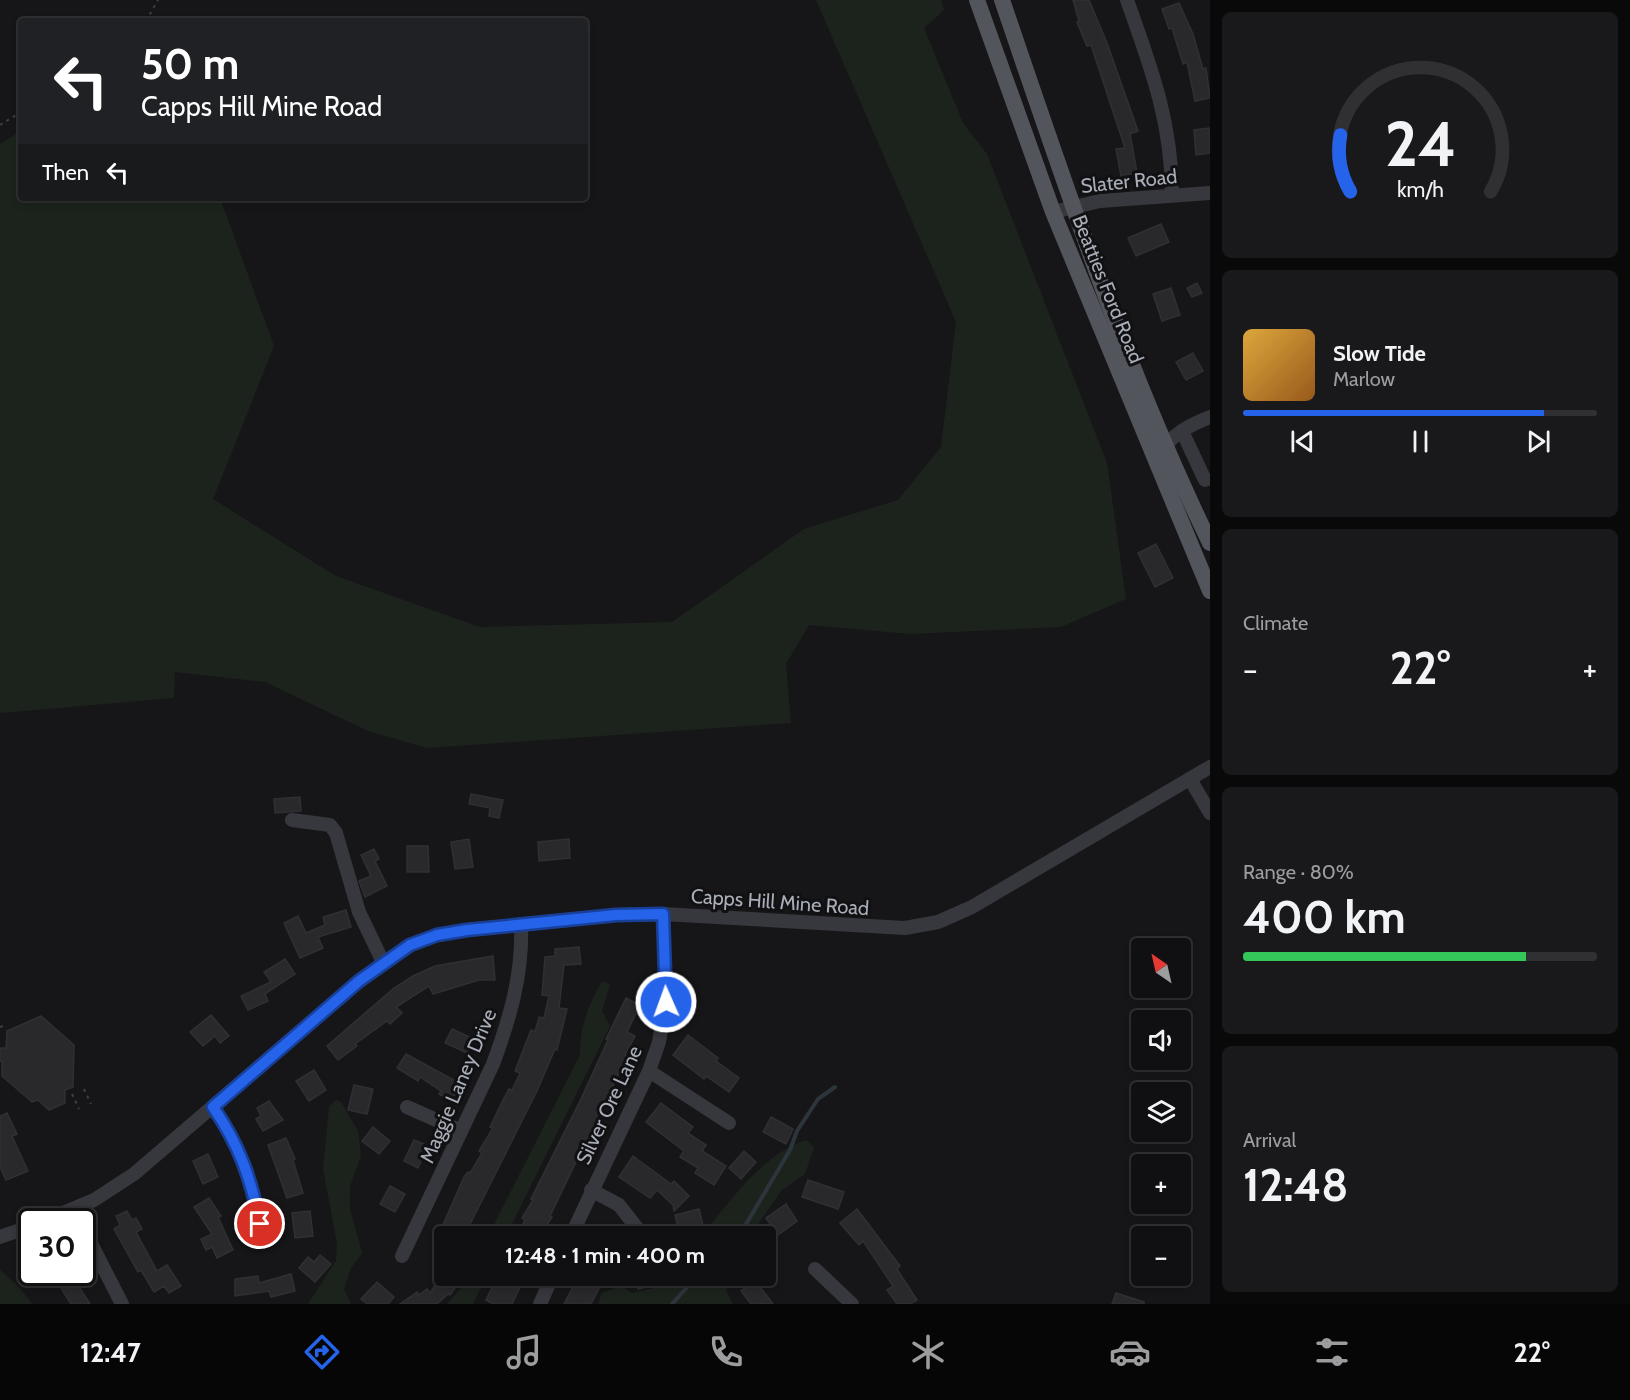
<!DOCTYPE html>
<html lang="en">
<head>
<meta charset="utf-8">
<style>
	:root { --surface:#101012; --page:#19191b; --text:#f1f3f6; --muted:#9c9d9f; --line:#303032; --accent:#2563eb }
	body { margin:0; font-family:Cabin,sans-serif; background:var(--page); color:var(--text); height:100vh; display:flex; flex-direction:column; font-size:22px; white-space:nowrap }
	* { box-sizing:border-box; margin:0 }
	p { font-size:20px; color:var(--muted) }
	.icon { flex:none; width:33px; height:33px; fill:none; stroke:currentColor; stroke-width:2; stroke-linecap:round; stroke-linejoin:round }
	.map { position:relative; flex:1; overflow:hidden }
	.side { display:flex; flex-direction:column; gap:12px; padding:12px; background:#09090a; width:420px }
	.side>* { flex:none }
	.top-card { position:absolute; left:18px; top:18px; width:570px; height:183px; border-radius:6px; box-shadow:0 3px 9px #0003,0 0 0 2px var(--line); background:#202124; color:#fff; overflow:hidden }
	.needle { width:39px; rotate:326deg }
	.fabs { position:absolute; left:1131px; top:938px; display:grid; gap:12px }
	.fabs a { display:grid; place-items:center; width:60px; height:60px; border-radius:6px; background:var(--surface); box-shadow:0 3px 9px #0003,0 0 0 2px var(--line); font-size:30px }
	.speed { position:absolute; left:18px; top:1208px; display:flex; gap:12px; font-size:30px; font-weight:700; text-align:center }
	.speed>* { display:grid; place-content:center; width:78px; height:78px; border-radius:50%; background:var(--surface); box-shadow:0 3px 9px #0003,0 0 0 2px var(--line); line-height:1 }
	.speed .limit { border:3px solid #111; border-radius:9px; background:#fff; color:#111 }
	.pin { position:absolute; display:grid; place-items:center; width:51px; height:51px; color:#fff; margin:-26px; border:3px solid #fff; border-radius:50%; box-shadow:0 2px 6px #0007 }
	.me { position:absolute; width:66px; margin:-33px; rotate:358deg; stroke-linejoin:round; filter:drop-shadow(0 0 4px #0008) }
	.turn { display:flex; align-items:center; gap:21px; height:126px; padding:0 24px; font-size:27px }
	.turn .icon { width:78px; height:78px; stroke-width:2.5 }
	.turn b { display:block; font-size:42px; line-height:51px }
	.then { display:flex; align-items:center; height:57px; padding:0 24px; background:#0003; gap:12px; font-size:22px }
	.big { font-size:45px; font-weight:700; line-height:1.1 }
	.side .widget { flex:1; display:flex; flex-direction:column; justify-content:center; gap:9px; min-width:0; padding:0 21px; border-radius:9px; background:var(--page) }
	.side .dial { align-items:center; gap:0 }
	.dial svg { height:156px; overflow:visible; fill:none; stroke:var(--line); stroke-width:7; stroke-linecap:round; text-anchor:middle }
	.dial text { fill:var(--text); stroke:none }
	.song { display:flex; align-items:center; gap:18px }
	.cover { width:72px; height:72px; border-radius:9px; background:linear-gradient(135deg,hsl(40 70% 55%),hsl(30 70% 35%)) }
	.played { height:6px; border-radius:3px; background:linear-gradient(90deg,var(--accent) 85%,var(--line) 85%) }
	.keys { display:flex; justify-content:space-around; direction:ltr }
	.heat { display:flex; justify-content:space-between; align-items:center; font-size:33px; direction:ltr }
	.charge { height:9px; border-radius:4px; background:linear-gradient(90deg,#34c759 80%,var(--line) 0) }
	.trip { position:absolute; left:434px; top:1226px; width:342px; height:60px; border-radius:6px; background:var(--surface); box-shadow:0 3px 9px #0003,0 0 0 2px var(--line); font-weight:700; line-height:60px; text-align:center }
	.tabs { display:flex; height:96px; justify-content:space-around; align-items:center; background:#060607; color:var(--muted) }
	.tabs .icon { width:42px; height:42px }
	.tabs .active { color:var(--accent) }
	.tabs b { font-size:27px; color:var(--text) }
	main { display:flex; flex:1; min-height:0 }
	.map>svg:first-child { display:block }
</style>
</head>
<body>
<main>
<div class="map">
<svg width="1210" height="1304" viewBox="0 0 1210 1304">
	<rect width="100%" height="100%" fill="#161618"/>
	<g fill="#1c231d">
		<polygon points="816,0 941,0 944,10 924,28 963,123 987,154 1107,463 1126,599 1061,627 910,634 809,625 786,664 791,723 427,748 368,731 265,682 175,672 174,698 0,713 0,144 21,131 21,198 220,198 274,346 213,499 336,576 480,627 672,622 804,529 898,500 941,447 956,322"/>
		<path d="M602,981L610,984L602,1011L610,1026L506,1236H488L580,1055C580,1025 588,1006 602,981Z"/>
		<polygon points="336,1100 341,1102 358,1131 361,1156 350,1186 350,1209 362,1253 351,1268 344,1289 351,1304 308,1304 336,1261 337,1243 323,1169 329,1107"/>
		<path d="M806,1140L814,1147L805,1174L781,1191L750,1236H701C732,1200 760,1156 806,1140Z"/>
		<polygon points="0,1270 20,1288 32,1304 0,1304"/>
		<polygon points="468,1275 487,1275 473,1304 447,1304 461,1288"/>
		<polygon points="669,1275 730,1275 726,1291 733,1304 598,1304 602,1293 621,1286 632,1293 654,1288"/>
	</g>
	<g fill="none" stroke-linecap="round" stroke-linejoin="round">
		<g stroke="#2c353c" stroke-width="4">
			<polyline points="739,1236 790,1150 797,1131 818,1099 835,1087"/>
			<polyline points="672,1304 698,1275"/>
		</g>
	</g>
	<g fill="#29292c" stroke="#303034" stroke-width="1.5">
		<polygon points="1073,0 1089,0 1107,43 1138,131 1130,134 1137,173 1121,176 1116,149 1125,148 1091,45 1087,46 1077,22 1079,21"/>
		<polygon points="1179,3 1193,34 1203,69 1206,68 1210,98 1195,101 1187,62 1183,64 1172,28 1169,29 1162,9"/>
		<polygon points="1210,128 1210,153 1196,155 1194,130"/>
		<polygon points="1161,224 1169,242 1136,256 1128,238"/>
		<polygon points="1197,283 1202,293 1192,297 1187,288"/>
		<polygon points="1171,288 1180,315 1162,321 1153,294"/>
		<polygon points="1193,353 1203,371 1186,380 1176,362"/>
		<polygon points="1156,544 1173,578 1155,587 1138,553"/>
		<polygon points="471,794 503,800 499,818 489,816 490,808 469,804"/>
		<polygon points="300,797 301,811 275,813 274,799"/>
		<polygon points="469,839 473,867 455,869 451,842"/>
		<polygon points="569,839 570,858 539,861 538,842"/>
		<polygon points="407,846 428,846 429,872 407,872"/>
		<polygon points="374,849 379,859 375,861 387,886 365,897 359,881 371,876 361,855"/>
		<polygon points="346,910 351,927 318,937 323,948 300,958 284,923 298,916 306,933 325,925 323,917"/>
		<polygon points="579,947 581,964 564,965 559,1008 567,1009 557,1050 555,1049 537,1091 464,1236 460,1236 442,1227 464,1177 468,1172 470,1173 482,1153 479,1151 493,1128 490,1127 502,1102 509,1089 512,1090 520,1073 515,1071 531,1030 535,1032 539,1017 544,1018 549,996 542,995 545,957 555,956 555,949"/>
		<polygon points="493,956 495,980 479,980 433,994 429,986 396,1007 402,1013 390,1024 387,1021 355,1044 357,1046 338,1060 327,1046 394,988 413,976 435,966"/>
		<polygon points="285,959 295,974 265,994 268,1001 248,1010 241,996 271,982 264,972"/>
		<polygon points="626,998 640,1005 627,1032 635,1036 625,1055 627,1056 550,1216 552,1217 540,1236 517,1236 525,1220 522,1218 533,1200 531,1199 580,1101 608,1040 606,1039"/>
		<polygon points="211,1015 229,1036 220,1043 215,1036 203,1046 190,1032"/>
		<polygon points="41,1016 74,1045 73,1087 65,1090 65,1103 49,1110 38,1100 32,1102 2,1076 2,1061 0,1061 0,1048 6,1048 7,1031"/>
		<polygon points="452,1029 474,1039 467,1053 445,1043"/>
		<polygon points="688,1035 718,1058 716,1061 739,1078 729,1092 706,1076 704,1079 673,1055"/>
		<polygon points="406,1054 461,1084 451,1101 439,1094 441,1091 420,1077 418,1081 397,1068"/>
		<polygon points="314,1070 326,1090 309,1101 296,1081"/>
		<polygon points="354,1085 373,1089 367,1114 348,1110"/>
		<polygon points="269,1101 283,1120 263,1131 256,1119 261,1116 257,1108"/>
		<polygon points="661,1103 693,1127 688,1133 706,1145 702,1151 726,1166 714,1185 695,1173 698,1168 680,1157 684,1151 646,1122"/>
		<polygon points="7,1113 17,1134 12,1136 28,1171 6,1180 0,1167 0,1116"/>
		<polygon points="771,1117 793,1129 786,1144 763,1132"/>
		<polygon points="373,1127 390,1141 379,1154 362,1141"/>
		<polygon points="286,1138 295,1159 293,1160 303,1193 287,1198 268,1145"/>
		<polygon points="414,1140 428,1146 418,1168 404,1161"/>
		<polygon points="744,1151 756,1162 741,1179 729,1168"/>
		<polygon points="208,1154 218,1177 203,1184 193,1161"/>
		<polygon points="633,1156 671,1184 674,1181 689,1196 674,1211 673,1205 657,1190 650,1198 619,1177"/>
		<polygon points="808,1180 844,1192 838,1209 802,1197"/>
		<polygon points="390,1186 405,1194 395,1212 380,1204"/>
		<polygon points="209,1198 221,1216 218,1217 233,1250 217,1258 212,1247 206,1250 201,1239 212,1234 194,1207"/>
		<polygon points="786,1204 797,1221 778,1235 766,1218"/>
		<polygon points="699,1209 703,1225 679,1231 675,1215"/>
		<polygon points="857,1209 900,1266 897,1269 917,1300 910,1304 897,1304 887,1290 893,1286 863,1241 859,1245 840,1223"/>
		<polygon points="127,1211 132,1220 136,1218 142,1229 136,1232 157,1271 167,1265 181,1286 169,1293 164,1286 154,1292 141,1270 138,1272 114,1229 120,1225 116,1216"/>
		<polygon points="310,1211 313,1236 295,1238 292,1213"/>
		<polygon points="320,1255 331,1264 315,1282 299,1268 308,1257 314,1262"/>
		<polygon points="69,1272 70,1272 90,1304 71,1304 56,1280"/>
		<polygon points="291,1274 295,1291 271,1297 269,1291 235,1296 235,1279 258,1276 259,1283"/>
		<polygon points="442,1275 464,1275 450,1295 448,1294 437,1304 400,1304 417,1292 419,1295 427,1289 430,1293"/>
		<polygon points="498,1275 526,1275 512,1304 493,1304 486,1300"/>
		<polygon points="579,1275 606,1275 591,1304 564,1304"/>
		<polygon points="635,1275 652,1275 654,1285 638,1289"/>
		<polygon points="755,1280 773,1304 751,1304 741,1291"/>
		<polygon points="377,1282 394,1297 388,1304 367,1304 361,1299"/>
		<polygon points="1116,1293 1144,1302 1144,1304 1112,1304"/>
	</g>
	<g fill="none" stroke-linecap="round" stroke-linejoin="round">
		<g stroke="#3d3f44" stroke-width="2" stroke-dasharray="3 4.5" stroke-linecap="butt">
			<polyline points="146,21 158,0"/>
			<polyline points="0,125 21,112"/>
			<polyline points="0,1027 3,1026"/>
			<polyline points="84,1089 91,1104"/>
			<polyline points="72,1094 79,1109"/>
		</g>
		<g stroke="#37383d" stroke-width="14">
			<path d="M1127,0C1151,67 1172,123 1172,195"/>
			<polyline points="1053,212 1100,201 1210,193"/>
			<polyline points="1182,431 1205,480"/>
			<path d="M1163,453C1169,434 1193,424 1210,417"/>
			<polyline points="1190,779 1210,813"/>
			<polyline points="292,820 330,825 336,833 359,912 383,962"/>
			<polyline points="649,1071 729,1123"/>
			<path d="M213,1107C239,1144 251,1181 260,1224"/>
			<polyline points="407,1107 461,1131"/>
			<polyline points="591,1190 619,1205 637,1228"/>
			<polyline points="44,1221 94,1200 134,1174 359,981 410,945 437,935 467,930 616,915 663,914 905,928 938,922 972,907 1210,767"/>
			<polyline points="82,1226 122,1304"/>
			<polyline points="571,1236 649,1071 659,1042 666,1002 663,914"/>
			<polyline points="0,1237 32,1226"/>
			<path d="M402,1256L493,1064C510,1018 523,974 521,924"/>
			<polyline points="815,1269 852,1304"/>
			<polyline points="540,1304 553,1275"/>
		</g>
		<g stroke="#53555c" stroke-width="16">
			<polyline points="977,0 1053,212 1210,591"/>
			<path d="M1002,0C1065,184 1125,368 1210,543"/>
		</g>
	</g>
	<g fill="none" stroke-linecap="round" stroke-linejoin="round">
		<defs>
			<path id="route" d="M260,1224C251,1179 240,1146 213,1107L359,981L410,945L437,935L467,930L616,915L663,914L666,1002"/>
		</defs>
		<use href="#route" stroke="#184099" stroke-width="15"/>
		<use href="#route" stroke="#2563eb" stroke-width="10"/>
	</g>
	<g text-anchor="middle" stroke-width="6" stroke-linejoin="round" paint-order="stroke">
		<g font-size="20" fill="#a8adb8" stroke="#111113">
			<text transform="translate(1129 181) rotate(-6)" y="7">Slater Road</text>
			<text transform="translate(1108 289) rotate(68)" y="7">Beatties Ford Road</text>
			<text transform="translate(780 902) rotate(4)" y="7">Capps Hill Mine Road</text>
			<text transform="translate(458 1086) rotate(-67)" y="7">Maggie Laney Drive</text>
			<text transform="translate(609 1105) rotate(-65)" y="7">Silver Ore Lane</text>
		</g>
	</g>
</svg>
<div class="fabs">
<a><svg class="needle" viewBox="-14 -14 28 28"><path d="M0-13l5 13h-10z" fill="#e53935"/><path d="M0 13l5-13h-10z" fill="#9c9d9f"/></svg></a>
<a><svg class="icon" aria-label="sound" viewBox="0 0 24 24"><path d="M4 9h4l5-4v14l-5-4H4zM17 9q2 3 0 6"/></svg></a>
<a><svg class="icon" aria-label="layers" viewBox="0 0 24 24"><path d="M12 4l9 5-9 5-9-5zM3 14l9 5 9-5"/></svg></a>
<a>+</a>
<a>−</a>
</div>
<div class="speed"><div class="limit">30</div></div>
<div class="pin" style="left:260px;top:1224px;background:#d93025"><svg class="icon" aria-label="arrive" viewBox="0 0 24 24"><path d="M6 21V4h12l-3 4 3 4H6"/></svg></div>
<svg class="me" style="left:666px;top:1002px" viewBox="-20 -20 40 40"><circle r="17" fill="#2563eb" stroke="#fff" stroke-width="3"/><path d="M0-11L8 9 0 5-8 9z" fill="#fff"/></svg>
<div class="trip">12:48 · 1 min · 400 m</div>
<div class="top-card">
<div class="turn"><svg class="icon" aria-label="left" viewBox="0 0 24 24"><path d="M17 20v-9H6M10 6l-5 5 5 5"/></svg><div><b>50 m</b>Capps Hill Mine Road</div></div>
<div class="then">Then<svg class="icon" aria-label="left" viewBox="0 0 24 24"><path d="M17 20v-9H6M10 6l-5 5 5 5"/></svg></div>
</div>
</div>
<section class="side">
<div class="widget dial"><svg viewBox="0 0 100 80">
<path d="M14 69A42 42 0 1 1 86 69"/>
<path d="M14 69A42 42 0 0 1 9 40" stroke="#2563eb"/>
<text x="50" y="56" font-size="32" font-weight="700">24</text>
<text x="50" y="72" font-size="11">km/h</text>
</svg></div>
<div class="widget">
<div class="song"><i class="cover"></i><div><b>Slow Tide</b><p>Marlow</p></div></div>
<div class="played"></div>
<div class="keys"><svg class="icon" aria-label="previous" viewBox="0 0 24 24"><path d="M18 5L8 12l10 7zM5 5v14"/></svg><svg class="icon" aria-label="pause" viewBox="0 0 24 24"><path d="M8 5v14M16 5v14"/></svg><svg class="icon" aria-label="next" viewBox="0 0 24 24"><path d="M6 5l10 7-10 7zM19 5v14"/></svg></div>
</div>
<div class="widget"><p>Climate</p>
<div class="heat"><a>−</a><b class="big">22°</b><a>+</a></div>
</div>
<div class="widget"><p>Range · 80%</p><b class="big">400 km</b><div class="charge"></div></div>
<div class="widget"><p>Arrival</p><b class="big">12:48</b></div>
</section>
</main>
<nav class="tabs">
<b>12:47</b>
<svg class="icon active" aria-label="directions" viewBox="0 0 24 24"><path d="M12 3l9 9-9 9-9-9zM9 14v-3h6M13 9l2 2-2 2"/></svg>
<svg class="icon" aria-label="music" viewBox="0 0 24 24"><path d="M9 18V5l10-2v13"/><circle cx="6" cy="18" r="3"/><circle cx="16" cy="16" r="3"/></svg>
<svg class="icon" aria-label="phone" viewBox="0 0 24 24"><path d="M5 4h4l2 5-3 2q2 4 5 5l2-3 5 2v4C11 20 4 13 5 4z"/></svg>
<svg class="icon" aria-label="climate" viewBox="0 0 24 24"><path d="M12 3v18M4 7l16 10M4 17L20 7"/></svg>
<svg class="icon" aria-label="car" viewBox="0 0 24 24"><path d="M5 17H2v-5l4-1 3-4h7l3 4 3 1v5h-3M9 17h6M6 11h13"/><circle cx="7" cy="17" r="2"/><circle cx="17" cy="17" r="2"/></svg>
<svg class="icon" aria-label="filters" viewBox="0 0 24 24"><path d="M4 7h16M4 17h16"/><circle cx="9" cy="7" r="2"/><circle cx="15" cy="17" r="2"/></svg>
<b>22°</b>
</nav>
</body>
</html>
